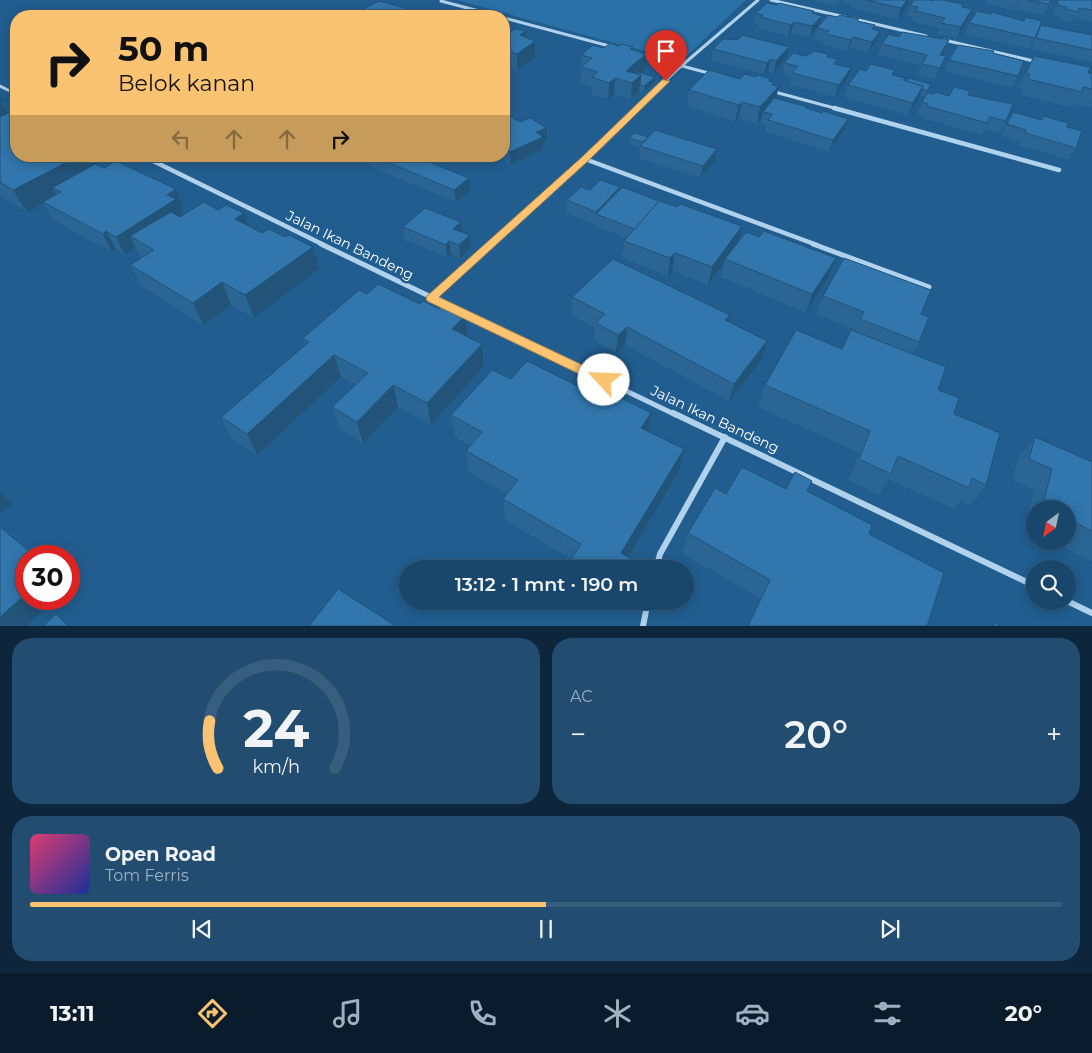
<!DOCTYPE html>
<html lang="id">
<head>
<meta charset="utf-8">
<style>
	:root { --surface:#19466b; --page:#224d71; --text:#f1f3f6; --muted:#9fb1c1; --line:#375e7e; --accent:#f9c372 }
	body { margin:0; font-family:Montserrat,sans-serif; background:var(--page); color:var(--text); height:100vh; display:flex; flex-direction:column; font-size:19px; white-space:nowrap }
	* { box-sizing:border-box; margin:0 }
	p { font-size:16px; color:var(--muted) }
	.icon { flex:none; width:28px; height:28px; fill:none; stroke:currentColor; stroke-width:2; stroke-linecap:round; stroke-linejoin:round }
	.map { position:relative; height:626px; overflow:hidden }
	.side { display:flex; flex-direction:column; gap:12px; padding:12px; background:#0e263b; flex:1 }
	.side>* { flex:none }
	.top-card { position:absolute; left:10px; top:10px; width:500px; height:152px; border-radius:20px; box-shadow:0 2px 12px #0003,0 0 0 1px var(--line); background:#f9c372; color:#111; overflow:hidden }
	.needle { width:32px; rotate:213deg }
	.fabs { position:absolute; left:1026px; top:500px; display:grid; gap:10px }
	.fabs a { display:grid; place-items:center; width:50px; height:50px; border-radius:50%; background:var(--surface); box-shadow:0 2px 12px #0003,0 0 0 1px var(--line); font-size:25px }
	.speed { position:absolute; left:15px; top:545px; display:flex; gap:10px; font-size:25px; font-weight:700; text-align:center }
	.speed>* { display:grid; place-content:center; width:65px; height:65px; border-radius:50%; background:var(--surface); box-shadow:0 2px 12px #0003,0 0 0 1px var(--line); line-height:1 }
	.speed .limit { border:8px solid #d22; background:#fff; color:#111 }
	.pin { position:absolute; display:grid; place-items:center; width:42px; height:42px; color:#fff; margin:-51px -21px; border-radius:50% 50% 50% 0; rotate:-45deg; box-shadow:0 0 5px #0007 }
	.pin .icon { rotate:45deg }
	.me { position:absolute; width:55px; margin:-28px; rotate:295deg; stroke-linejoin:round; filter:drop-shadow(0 0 4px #0008) }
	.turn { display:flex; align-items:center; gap:18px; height:105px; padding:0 25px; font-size:22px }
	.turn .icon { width:65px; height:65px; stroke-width:2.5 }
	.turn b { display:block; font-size:35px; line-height:42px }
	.lanes { display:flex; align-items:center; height:48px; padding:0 25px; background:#0003; justify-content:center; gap:25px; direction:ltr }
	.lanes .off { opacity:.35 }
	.big { font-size:38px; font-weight:600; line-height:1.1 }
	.side .tile { flex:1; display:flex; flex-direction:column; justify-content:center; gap:8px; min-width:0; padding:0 18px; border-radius:20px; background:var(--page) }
	.side .dial { align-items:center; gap:0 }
	.dial svg { height:130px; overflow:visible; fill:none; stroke:var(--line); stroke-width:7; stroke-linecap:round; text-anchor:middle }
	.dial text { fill:var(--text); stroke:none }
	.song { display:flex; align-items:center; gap:15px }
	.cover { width:60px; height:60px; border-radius:8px; background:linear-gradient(135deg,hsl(340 70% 55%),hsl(230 70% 35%)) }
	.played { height:5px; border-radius:2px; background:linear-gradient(90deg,var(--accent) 50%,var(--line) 50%) }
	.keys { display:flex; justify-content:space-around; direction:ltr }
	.heat { display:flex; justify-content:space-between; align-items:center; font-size:28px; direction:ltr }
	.side .tiles { flex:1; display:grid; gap:12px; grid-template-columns:1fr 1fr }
	.tile:last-child { grid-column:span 2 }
	.trip { position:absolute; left:399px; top:560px; width:295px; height:50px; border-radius:25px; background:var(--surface); box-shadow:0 2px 12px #0003,0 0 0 1px var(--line); font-weight:600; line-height:50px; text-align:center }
	.menu { display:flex; height:80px; justify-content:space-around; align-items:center; background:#0a1c2b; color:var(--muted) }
	.menu .icon { width:35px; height:35px }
	.menu .active { color:var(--accent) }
	.menu b { font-size:22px; color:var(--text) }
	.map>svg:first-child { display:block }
</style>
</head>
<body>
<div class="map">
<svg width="1092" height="626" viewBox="0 0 1092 626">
	<rect width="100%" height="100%" fill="#215d8f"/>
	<polygon fill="#2a71a7" points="457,0 746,0 681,61"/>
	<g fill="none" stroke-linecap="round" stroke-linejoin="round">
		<g stroke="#b0d2ec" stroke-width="3">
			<polyline points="771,0 845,17"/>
			<polyline points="441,1 498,16"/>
			<polyline points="504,18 613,47"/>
			<polyline points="854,19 926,36"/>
			<polyline points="944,40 1038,62"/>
			<polyline points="641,55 712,74"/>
			<polyline points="0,86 16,94"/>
			<polyline points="771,91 838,109"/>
			<polyline points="636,109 679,68 758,0"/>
		</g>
		<g stroke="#b0d2ec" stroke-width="4.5">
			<polyline points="834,108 1059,170"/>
			<polyline points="143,156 324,245"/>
			<polyline points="585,159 817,245"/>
			<polyline points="489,245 585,159 637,108"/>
		</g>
		<g stroke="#b0d2ec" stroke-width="5">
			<polyline points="321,244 676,415"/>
			<polyline points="813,244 929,287"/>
			<polyline points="431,298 491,244"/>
		</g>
		<g stroke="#b0d2ec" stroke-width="6">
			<polyline points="673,413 1035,586"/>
			<polyline points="656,569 660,554 725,437"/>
			<polyline points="1067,601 1092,613"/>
			<polyline points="643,626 648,601"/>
		</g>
	</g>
	<g fill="#2a6594">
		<polygon points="811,0 841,0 837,5 828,4"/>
		<polygon points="843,0 909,0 907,6 898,19 850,8 851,4 843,3"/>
		<polygon points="987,0 1018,0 1013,10 985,4"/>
		<polygon points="1019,0 1051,0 1044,15 1015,9"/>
		<polygon points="1058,0 1092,0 1092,22 1075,18 1072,22 1061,20 1062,18 1052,15 1052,14"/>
		<polygon points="910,6 963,7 968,19 957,38 937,34 939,28 912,22 913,18 907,16"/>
		<polygon points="756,13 813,14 820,25 837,17 859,19 858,21 875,25 874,30 876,42 868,53 849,48 847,51 823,45 824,42 814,39 817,30 810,37 791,33 788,36 758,28 759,25 754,24"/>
		<polygon points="1024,21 1042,21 1029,49 965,34 969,23"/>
		<polygon points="1041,25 1092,35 1092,62 1031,49 1036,36"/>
		<polygon points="504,31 525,37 535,41 535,57 517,70 508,67 504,70"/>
		<polygon points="899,37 949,40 942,55 946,56 942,67 935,80 918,75 921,66 878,55 882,44"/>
		<polygon points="789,47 786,58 774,72 768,71 764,74 711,60 713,49"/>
		<polygon points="604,48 633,50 645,70 641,73 654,83 644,92 639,91 631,99 614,94 608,99 591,94 592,87 580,83 581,55"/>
		<polygon points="993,53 1018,76 1012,88 944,71 949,60"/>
		<polygon points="828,54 827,57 837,59 836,65 851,68 847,80 835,97 790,85 791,77 782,74 784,63 806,56"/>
		<polygon points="1034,56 1092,74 1092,103 1090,107 1075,104 1072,108 1020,95 1022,90 1018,89"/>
		<polygon points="866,71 893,75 904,80 929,90 925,97 919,95 908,115 844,97 848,85"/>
		<polygon points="740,79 770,81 774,82 773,85 776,99 808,107 807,109 844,130 829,152 765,132 766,125 760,123 761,119 757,124 738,118 735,122 687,106 689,90"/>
		<polygon points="934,94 949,96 968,95 1006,121 1000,133 984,129 982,135 922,118 923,116 917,114 922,102"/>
		<polygon points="0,102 16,156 94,156 98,165 97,165 183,207 180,209 183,215 248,226 319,269 254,318 231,305 203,325 142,287 130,265 141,258 136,248 125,255 116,249 112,252 53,220 43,203 27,212 0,196"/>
		<polygon points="1013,112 1067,127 1076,148 1069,160 1018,145 1020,142 1001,136"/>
		<polygon points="504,113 520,122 547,128 547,140 543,141 543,149 511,165 498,156 504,156"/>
		<polygon points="629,138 715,161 700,178 639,158 640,148 629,144"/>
		<polygon points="357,156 414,156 470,191 456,202 369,166 369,164 368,164 358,160"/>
		<polygon points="590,190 620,190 738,242 759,237 836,258 829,276 806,313 721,277 724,263 708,285 672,271 668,276 622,258 624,241 626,238 595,226 595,224 566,213 567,200"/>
		<polygon points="461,222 462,232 470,235 471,248 460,258 451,254 447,257 405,240 403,227"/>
		<polygon points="367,294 420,304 465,316 467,337 482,344 484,366 431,425 398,407 363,444 340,429 332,407 356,385 341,377 257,455 232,439 221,417 305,345 303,338"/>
		<polygon points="823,296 921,314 919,342 913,354 954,414 986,485 970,506 960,501 954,509 888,479 879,495 848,480 859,453 758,407 765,385 842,349 855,331 856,330 816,314"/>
		<polygon points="572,297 728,322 762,359 729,401 625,345 616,353 595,341 595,328 571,315"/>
		<polygon points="511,379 648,432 679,471 628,557 630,558 628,569 565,569 571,559 505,520 503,499 507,494 469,472 466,451 470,446 455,437 451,415"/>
		<polygon points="1035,437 1092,462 1092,561 1051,541 1068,541 1068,509 1035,509 1035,534 1024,528 1034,490 1012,480 1018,459"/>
		<polygon points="786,489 807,491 869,534 761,599 682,553 688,533 726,494"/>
		<polygon points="588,601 612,601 606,612"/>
	</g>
	<g fill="#225378">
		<polygon points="907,0 909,0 907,6 898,19 901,8"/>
		<polygon points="972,9 968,19 957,38 961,27"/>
		<polygon points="822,16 819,27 817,28 810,37 812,26"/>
		<polygon points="794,22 791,33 788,36 791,25"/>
		<polygon points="525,31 525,47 520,35"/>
		<polygon points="880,31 876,42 868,53 872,42"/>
		<polygon points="853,37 849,48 847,51 851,40"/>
		<polygon points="949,40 944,51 936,66 940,55"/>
		<polygon points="535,41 535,57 517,70 517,54"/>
		<polygon points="789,47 786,58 774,72 776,61"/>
		<polygon points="507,51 508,67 504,70 504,54"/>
		<polygon points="646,54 645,70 631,82 626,71"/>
		<polygon points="946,56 942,67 935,80 940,68"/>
		<polygon points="770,59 768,71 764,74 767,63"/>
		<polygon points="851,68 847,80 835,97 839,85"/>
		<polygon points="641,75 639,91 631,99 632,83"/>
		<polygon points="655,77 654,83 644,92 644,86"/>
		<polygon points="615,78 614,94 608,99 609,83"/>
		<polygon points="774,82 771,95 779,86 775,103 763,112 761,119 757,124 760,107 772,85"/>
		<polygon points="923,86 919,97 908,115 913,103"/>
		<polygon points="0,95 3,101 0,102"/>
		<polygon points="0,102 7,114 0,117"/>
		<polygon points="742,102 738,118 735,122 739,105"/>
		<polygon points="848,119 844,130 829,152 833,140"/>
		<polygon points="547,128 547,140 543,141 543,149 511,165 510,152 536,132"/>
		<polygon points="717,149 715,161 700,178 703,166"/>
		<polygon points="79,156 94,156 98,165 61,192 52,188 57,196 27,212 13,190"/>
		<polygon points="469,178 470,191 456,202 454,190"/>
		<polygon points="620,187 619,199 596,214 595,224 596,212"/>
		<polygon points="176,189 183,207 180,209 184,217 130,236 136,248 125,255 116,237 167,195"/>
		<polygon points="244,213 251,236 235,219"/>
		<polygon points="461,222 462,234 453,229"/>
		<polygon points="742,226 738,244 725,259 724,263 708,285 712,267"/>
		<polygon points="106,231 116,249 112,252 103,234"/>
		<polygon points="470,235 471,248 460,258 459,245"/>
		<polygon points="449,241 451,254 447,257 446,245"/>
		<polygon points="313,247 319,269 254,318 245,295"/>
		<polygon points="675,253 672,271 668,276 670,258"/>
		<polygon points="836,258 829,276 806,313 812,294"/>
		<polygon points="222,282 231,305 203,325 193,303"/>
		<polygon points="730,315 725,333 725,320"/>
		<polygon points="465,316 468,338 452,329"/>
		<polygon points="627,327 625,345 616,353 618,335"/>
		<polygon points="767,341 762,359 729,401 734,384"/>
		<polygon points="482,344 484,366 431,425 427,403"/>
		<polygon points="334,355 341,377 257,455 247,434"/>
		<polygon points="393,385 398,407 363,444 357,422"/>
		<polygon points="651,413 648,435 641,428"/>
		<polygon points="684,449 679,471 621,569 621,553"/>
		<polygon points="0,492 12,504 0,513"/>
		<polygon points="630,558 628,569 623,569"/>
		<polygon points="26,594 26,599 56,599 26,626 0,626 0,617"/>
		<polygon points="607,601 612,601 606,612"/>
	</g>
	<g fill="#3176ac" stroke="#225378">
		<polygon points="866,0 907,0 901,8"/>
		<polygon points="914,0 930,0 933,1 934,0 942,0 963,4 962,7 972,9 961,27 941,23 945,18 916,11 918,7 910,6"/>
		<polygon points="1028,0 1051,0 1049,4"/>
		<polygon points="1058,0 1092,0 1092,10 1079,8 1078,12 1066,9 1067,7 1057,5"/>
		<polygon points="379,1 433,16 355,16 352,15"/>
		<polygon points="767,3 777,5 779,3 814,11 812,13 822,16 812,26 794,22 791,25 760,17 763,15 756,13"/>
		<polygon points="977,11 991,14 992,12 1024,21 1025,17 1042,21 1035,38 969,23"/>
		<polygon points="828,15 837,17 840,15 859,19 857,21 875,25 872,29 880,31 872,42 853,37 851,40 826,34 829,31 817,28"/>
		<polygon points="1041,25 1092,35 1092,50 1036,38"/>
		<polygon points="515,29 525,31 520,35 535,41 517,54 507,51 504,54 504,31 509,33"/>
		<polygon points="902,32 949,40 940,55 946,56 940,68 922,64 927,55 882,44 889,34 899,37"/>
		<polygon points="742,35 789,47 776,61 770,59 767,63 713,49 723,39 738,40"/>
		<polygon points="610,43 619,46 622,44 633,47 630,49 646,54 626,71 641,75 632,83 615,78 609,83 592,77 598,72 581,67 592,58 581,55 593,45 604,48"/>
		<polygon points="958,45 994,51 993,53 1024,61 1018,76 949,60"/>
		<polygon points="814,51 828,54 827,57 837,59 834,64 851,68 839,85 792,73 798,66 784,63 793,53 806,56"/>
		<polygon points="1034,56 1090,67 1088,73 1092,74 1092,89 1083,87 1082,92 1028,79 1030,74 1026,73"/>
		<polygon points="871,64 895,70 892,75 905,78 903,80 923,86 913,103 848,85 860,69 866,71"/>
		<polygon points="709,70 740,79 745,74 756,77 758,75 771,79 769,81 774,82 772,85 779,86 760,107 742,102 739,105 689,90"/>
		<polygon points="637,72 655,77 644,86 640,85 641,75 635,73"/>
		<polygon points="908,78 931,84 927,91 922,89 923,86 906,81"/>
		<polygon points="954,87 970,91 968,95 1013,104 1006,121 990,117 987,123 927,106 928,104 922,102 927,93 934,94 935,92 949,96"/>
		<polygon points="774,98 808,107 806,108 822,113 823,111 848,119 833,140 768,120 772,114 763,112"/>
		<polygon points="16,109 16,156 79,156 13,190 0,182 0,117"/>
		<polygon points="1013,112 1042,120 1043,116 1068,123 1067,127 1082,131 1076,148 1025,133 1026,130 1007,124"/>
		<polygon points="504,113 520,122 530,118 547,128 536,132 543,137 510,152 504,148"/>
		<polygon points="655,130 717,149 703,166 640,146"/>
		<polygon points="634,133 648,137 643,142 629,138"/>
		<polygon points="373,156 414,156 469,178 454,190"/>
		<polygon points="116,161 176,189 167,195 176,199 116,237 106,231 103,234 43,202 61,192 52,188 95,164 104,168"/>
		<polygon points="600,180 620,187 596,212 567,200 581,187 590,190"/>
		<polygon points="622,187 659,201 635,229 596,214"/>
		<polygon points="659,201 677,207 680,204 742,226 712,267 675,253 670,258 624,241"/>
		<polygon points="204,202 218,210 226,205 244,213 235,219 262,233 269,229 285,237 289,235 313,247 245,295 222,282 193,303 130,265 154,250 130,236 171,212 180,217"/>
		<polygon points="425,208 461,222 453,229 470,235 459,245 449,241 446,245 403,227"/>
		<polygon points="764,231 836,258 812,294 725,259 746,232 759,237"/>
		<polygon points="844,258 931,290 921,314 929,317 919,342 860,319 864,312 823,296"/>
		<polygon points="613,259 730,315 725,320 767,341 734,384 627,327 618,335 596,323 605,314 572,297"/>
		<polygon points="378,284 420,304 423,301 439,309 443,305 465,316 452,329 482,344 427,403 393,385 357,422 332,407 368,373 334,355 247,434 221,417 309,342 303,338 359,290 367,294"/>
		<polygon points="796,330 842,349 851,330 946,367 938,390 959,398 954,414 1000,433 986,485 972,478 969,488 898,456 891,474 859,459 870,431 765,385"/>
		<polygon points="527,361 598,396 603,389 651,413 641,428 684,449 621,553 630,558 623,569 567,569 565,568 581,544 503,499 518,480 466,451 482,432 451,415 492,370 511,379"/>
		<polygon points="1035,437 1092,462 1092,531 1068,519 1068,509 1045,509 1042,508 1052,469 1029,459"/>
		<polygon points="742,467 786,489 795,472 812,481 807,491 872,525 869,534 944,573 927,626 748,626 770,580 688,533 715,488 726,494"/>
		<polygon points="0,527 35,556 26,556 26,594 0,617"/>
		<polygon points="338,589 396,626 309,626"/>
		<polygon points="56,614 68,626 43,626"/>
		<polygon points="994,622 1001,626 993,626"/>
	</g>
	<polygon fill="#f9c372" stroke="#a27f4a" points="663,79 670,81 588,161 439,297 608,377 610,380 608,384 600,384 427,301 426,298 427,296 582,157"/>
	<g text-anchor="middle" stroke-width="5" stroke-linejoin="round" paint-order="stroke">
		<g font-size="14" fill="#fff" stroke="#215d8f">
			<text transform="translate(350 245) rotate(26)" y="5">Jalan Ikan Bandeng</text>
			<text transform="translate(715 419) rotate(25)" y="5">Jalan Ikan Bandeng</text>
		</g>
	</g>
</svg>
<div class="fabs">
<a><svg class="needle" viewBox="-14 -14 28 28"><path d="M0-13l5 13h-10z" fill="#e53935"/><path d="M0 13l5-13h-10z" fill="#9fb1c1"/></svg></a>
<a><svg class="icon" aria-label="search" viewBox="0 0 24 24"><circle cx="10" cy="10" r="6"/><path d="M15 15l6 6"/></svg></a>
</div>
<div class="speed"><div class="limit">30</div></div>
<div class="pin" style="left:666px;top:81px;background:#d93025"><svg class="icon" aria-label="arrive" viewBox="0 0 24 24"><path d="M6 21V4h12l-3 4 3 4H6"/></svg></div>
<svg class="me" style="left:604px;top:380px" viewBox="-20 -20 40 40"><circle r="19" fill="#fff"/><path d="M0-13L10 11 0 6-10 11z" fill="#f9c372"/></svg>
<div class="trip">13:12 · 1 mnt · 190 m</div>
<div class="top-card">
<div class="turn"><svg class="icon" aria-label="right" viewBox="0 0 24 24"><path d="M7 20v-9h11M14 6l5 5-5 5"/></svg><div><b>50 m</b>Belok kanan</div></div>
<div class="lanes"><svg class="icon off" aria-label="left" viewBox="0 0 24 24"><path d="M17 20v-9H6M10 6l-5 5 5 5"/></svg><svg class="icon off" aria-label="ahead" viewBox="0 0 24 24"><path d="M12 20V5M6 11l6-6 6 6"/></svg><svg class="icon off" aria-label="ahead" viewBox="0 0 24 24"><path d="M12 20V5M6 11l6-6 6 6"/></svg><svg class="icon" aria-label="right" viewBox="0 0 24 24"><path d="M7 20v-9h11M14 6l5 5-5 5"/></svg></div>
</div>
</div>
<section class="side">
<div class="tiles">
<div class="tile dial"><svg viewBox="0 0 100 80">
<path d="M14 69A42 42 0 1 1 86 69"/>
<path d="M14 69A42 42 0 0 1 9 40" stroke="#f9c372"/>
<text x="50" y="56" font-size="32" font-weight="700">24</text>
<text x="50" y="72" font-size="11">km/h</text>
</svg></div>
<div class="tile"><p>AC</p>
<div class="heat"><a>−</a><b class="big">20°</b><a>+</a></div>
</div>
<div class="tile">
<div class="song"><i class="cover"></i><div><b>Open Road</b><p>Tom Ferris</p></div></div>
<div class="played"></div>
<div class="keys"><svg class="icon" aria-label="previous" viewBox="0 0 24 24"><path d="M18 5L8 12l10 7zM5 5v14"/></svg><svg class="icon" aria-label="pause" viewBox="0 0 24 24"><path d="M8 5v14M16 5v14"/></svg><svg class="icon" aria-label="next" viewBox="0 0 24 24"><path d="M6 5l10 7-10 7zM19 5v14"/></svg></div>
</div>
</div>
</section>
<nav class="menu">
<b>13:11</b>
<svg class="icon active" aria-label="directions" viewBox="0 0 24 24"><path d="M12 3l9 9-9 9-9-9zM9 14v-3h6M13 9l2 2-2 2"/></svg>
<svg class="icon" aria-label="music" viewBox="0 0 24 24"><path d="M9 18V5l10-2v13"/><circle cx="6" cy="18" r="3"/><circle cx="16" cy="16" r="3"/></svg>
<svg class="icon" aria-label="phone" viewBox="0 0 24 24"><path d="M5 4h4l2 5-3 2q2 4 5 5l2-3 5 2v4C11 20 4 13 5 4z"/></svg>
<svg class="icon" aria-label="climate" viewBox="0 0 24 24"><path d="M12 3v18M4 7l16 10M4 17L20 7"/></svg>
<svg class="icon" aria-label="car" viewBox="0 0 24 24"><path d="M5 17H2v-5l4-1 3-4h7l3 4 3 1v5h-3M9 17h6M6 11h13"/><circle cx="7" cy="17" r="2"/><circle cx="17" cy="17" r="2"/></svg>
<svg class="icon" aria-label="filters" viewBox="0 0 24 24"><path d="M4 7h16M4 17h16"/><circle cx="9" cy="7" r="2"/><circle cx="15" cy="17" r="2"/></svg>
<b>20°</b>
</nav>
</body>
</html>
